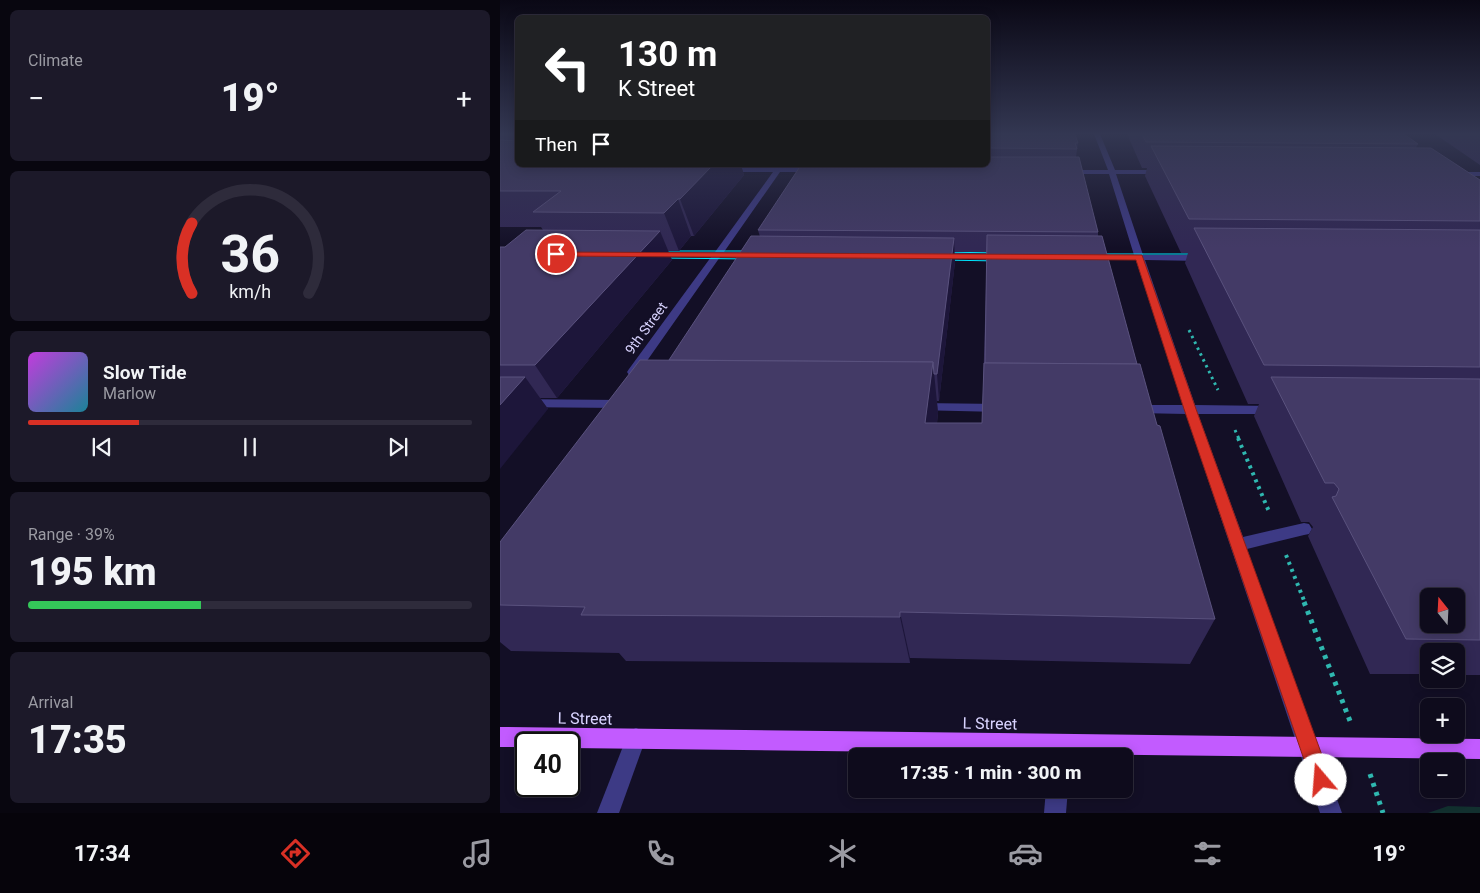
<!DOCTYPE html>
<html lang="en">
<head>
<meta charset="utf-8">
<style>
	:root { --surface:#0e0b1c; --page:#1c1929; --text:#f1f3f6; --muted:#9b9ba3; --line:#2e2b3b; --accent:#d93025 }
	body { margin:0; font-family:Roboto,sans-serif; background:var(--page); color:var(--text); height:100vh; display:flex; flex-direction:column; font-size:19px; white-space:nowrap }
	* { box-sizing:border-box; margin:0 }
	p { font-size:16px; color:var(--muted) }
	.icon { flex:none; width:28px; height:28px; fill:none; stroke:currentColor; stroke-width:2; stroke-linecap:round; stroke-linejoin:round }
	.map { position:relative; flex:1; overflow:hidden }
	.sheet { display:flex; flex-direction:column; gap:10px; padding:10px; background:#08060f; width:500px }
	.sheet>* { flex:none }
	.top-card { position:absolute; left:15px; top:15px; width:475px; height:152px; border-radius:8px; box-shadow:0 2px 12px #0003,0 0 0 1px var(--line); background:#202124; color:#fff; overflow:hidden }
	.needle { width:32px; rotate:342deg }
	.fabs { position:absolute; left:920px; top:588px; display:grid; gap:10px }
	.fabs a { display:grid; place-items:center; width:45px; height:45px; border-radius:8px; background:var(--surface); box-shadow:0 2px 12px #0003,0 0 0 1px var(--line); font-size:25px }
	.speed { position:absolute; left:15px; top:732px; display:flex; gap:10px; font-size:25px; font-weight:700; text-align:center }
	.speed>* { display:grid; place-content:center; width:65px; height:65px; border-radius:50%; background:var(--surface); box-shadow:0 2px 12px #0003,0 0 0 1px var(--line); line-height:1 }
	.speed .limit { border:2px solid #111; border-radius:8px; background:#fff; color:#111 }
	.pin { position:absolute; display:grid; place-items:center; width:42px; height:42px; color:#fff; margin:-21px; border:2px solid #fff; border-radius:50%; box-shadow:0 1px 5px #0007 }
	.me { position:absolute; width:55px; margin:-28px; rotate:342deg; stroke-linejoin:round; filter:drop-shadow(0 0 4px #0008) }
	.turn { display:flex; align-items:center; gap:18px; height:105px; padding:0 20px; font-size:22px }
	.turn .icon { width:65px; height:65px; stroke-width:2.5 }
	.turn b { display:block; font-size:35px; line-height:42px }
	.then { display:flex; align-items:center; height:48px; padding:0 20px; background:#0003; gap:10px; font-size:19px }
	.big { font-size:38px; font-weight:800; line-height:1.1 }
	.sheet .widget { flex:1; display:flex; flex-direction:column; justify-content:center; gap:8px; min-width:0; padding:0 18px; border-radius:8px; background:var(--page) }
	.sheet .dial { align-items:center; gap:0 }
	.dial svg { height:130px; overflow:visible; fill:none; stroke:var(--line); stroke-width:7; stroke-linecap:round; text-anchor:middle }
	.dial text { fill:var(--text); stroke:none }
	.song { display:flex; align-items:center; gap:15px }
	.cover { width:60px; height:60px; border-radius:8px; background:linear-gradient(135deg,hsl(290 70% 55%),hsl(190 70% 35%)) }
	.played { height:5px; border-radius:2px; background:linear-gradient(90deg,var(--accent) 25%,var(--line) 25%) }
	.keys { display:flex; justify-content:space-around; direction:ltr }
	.heat { display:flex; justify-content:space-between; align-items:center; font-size:28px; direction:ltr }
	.charge { height:8px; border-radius:4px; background:linear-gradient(90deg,#34c759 39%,var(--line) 0) }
	.trip { position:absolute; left:348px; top:748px; width:285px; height:50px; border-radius:8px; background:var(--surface); box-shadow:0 2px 12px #0003,0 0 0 1px var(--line); font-weight:800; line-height:50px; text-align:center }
	.menu { display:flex; height:80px; justify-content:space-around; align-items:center; background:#06040b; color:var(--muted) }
	.menu .icon { width:35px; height:35px }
	.menu .active { color:var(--accent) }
	.menu b { font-size:22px; color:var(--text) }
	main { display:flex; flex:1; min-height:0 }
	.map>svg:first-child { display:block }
</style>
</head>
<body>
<main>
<section class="sheet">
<div class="widget"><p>Climate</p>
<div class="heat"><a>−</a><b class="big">19°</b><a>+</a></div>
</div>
<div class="widget dial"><svg viewBox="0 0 100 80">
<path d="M14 69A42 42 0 1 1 86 69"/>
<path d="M14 69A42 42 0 0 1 14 26" stroke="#d93025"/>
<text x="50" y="56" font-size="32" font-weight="700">36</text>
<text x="50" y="72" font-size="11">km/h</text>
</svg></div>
<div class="widget">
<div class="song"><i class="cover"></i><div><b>Slow Tide</b><p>Marlow</p></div></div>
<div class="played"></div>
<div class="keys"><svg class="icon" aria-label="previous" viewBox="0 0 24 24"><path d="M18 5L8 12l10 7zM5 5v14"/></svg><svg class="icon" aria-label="pause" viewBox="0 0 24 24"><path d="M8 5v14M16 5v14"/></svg><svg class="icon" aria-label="next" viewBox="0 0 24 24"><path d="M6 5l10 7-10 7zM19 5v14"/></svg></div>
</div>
<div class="widget"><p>Range · 39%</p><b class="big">195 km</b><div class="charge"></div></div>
<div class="widget"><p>Arrival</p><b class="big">17:35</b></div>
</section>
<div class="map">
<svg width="980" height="813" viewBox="0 0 980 813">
	<rect width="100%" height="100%" fill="#130f26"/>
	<polygon fill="#12302f" points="948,806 980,807 980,813 928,813"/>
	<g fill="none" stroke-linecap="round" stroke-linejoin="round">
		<g stroke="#2fb8b0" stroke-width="3" stroke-dasharray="2.5 4" stroke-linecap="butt">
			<polyline points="689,330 718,390"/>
			<polyline points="735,430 739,439"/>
		</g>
		<g stroke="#2fb8b0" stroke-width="4" stroke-dasharray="3 4.5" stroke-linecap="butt">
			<polyline points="738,438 770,514"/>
			<polyline points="786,555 805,603"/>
		</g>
		<g stroke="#2fb8b0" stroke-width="5" stroke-dasharray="4 5.5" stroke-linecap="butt">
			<polyline points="804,602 850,721"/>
			<polyline points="870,774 883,813"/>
		</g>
		<g fill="#3d3a85" fill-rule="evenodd">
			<polygon points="594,134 600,134 615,170 662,170 666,172 662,174 616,174 643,255 702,255 707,258 702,261 645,260 695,405 772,406 778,410 772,414 698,414 743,537 804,523 809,524 812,529 809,534 804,535 747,549 842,813 820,813 686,414 637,413 631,409 637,405 683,405 636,260 590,260 585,257 590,254 634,255 609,174 567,174 563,172 567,170 608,170"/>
			<polygon points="278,165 285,165 283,168 312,168 316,170 312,172 280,172 224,252 255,252 258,253 258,257 220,257 137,375 129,375 127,372 129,369 211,257 152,257 147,254 149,252 215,252 273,172 224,172 224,168 276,168"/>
			<rect x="949" y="172" width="31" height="4"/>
			<polygon points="437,253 502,254 507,257 502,260 434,258 434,254"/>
			<polygon points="0,399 122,400 128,404 122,408 0,407"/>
			<polygon points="420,403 500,404 506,408 500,412 416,410 414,407"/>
			<polygon points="136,728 143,731 146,738 119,813 97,813 129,731"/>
			<polygon points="546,789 568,789 566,813 544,813"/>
		</g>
		<polygon fill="#c25bff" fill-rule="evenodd" points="0,727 980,739 980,759 69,748 69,744 26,744 26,747 0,747"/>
		<g stroke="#00e5ff" stroke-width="1">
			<polyline points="155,251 255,251"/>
			<polyline points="440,252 500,253"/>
			<polyline points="593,254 700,254"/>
			<polyline points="162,258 250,259"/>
			<polyline points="440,260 500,261"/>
		</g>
	</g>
	<g fill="#312854" fill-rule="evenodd">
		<polygon points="0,134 18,134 18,165 251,165 250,166 241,166 244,175 194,236 191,236 179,251 168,251 172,260 57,398 40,398 48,409 0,405 0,247 5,247 43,230 41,227 0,227"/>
		<path d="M488,134L578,143L576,157L598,232V236L637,364L657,425L715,619L690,664L410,658V663L126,661L119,653L11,651L0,642V542L169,360L260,237L258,230L488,165ZM454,252H487L482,423H437L438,413L437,401H439L455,262Z"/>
		<polygon points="627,134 904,134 918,144 916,148 980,221 980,675 956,675 956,651 929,651 929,674 870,674 808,536 813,527 809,522 801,522 754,416 759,404 748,404 685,263 688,253 681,253 645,176 647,168 642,168"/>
		<polygon points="935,134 980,134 980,165"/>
	</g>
	<g fill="#1d163a">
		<polygon points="213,165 241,165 244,175 194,236 180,199"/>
		<polygon points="178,199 191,236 179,251 164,213"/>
		<polygon points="160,231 172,260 57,398 35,365"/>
		<polygon points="454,238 455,262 439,401 437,374"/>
		<polygon points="433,362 438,413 431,474 425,423"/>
		<polygon points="25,377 48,409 0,469 0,405"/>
		<polygon points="400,612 410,658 410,663 400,617"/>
	</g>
	<g fill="#433a66" stroke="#5a527e" fill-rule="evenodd">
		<polygon points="488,134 575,134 578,143 575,143 577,149 488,148"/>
		<polygon points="642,134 904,134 918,144 646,142"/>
		<polygon points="0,140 18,141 18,165 213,165 180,199 178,199 164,213 33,212 61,191 0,191"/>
		<polygon points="651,146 931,148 980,180 980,221 689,219"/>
		<polygon points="488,157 579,157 598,232 258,230 301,165 488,165"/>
		<polygon points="694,228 980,230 980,367 764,365"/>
		<polygon points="26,230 160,231 35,365 0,365 0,247 5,247"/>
		<polygon points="487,235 602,236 637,364 485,363"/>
		<polygon points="251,236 454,238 437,374 434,374 433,362 169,360"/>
		<polygon points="140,360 433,362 425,423 482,423 484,363 640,364 657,425 660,426 715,619 400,612 400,617 81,615 85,607 0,605 0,542"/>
		<polygon points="0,377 25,377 0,405"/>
		<path d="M771,377L980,379V640L906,639L832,497L836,496L839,489L834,483H825ZM929,596H956V624H929Z"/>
	</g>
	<linearGradient id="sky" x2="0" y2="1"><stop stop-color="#0a0815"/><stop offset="0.54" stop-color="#333752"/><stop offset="1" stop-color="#333752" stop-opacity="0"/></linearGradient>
	<rect width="980" height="248" fill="url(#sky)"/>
	<polygon fill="#d93025" stroke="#8d1f18" points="53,252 642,255 696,409 831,780 828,787 821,790 814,787 811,780 684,409 636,260 56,256 51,254"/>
	<g text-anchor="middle" stroke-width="4" stroke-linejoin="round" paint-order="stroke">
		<g font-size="14" fill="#d9d4ff" stroke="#130f26">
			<text transform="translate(146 328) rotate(-54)" y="5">9th Street</text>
		</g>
		<g font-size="16" fill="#d9d4ff" stroke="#130f26">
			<text transform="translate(85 718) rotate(1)" y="6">L Street</text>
			<text transform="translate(490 723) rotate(1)" y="6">L Street</text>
		</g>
	</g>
</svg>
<div class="fabs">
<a><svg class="needle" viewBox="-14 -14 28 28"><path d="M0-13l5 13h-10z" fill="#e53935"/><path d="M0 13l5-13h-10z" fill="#9b9ba3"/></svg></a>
<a><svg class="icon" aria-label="layers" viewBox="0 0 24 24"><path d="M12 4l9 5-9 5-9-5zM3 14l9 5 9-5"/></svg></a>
<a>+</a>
<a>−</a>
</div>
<div class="speed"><div class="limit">40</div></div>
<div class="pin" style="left:56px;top:254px;background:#d93025"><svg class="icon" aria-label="arrive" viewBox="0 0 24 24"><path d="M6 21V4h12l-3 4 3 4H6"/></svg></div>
<svg class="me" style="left:821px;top:780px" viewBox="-20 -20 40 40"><circle r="19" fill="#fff"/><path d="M0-13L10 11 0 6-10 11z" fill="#d93025"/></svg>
<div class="trip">17:35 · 1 min · 300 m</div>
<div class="top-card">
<div class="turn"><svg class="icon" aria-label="left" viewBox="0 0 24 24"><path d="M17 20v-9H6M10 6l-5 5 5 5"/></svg><div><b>130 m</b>K Street</div></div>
<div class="then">Then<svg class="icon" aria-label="arrive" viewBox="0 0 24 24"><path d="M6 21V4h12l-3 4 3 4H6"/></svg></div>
</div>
</div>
</main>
<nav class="menu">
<b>17:34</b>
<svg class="icon active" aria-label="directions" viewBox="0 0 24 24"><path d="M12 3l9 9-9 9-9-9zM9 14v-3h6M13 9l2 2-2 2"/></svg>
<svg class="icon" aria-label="music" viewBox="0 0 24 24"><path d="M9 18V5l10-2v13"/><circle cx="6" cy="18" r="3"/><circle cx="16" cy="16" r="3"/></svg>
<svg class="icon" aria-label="phone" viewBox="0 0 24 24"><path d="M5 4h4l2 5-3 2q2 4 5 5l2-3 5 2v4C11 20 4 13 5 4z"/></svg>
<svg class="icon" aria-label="climate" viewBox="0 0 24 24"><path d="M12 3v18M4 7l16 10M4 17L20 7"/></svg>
<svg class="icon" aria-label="car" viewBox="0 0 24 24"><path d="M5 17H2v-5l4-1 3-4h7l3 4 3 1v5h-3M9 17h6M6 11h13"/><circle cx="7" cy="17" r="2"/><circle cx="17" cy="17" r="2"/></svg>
<svg class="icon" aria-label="filters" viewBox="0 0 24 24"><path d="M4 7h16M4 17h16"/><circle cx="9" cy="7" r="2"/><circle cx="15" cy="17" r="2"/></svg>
<b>19°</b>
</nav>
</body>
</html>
